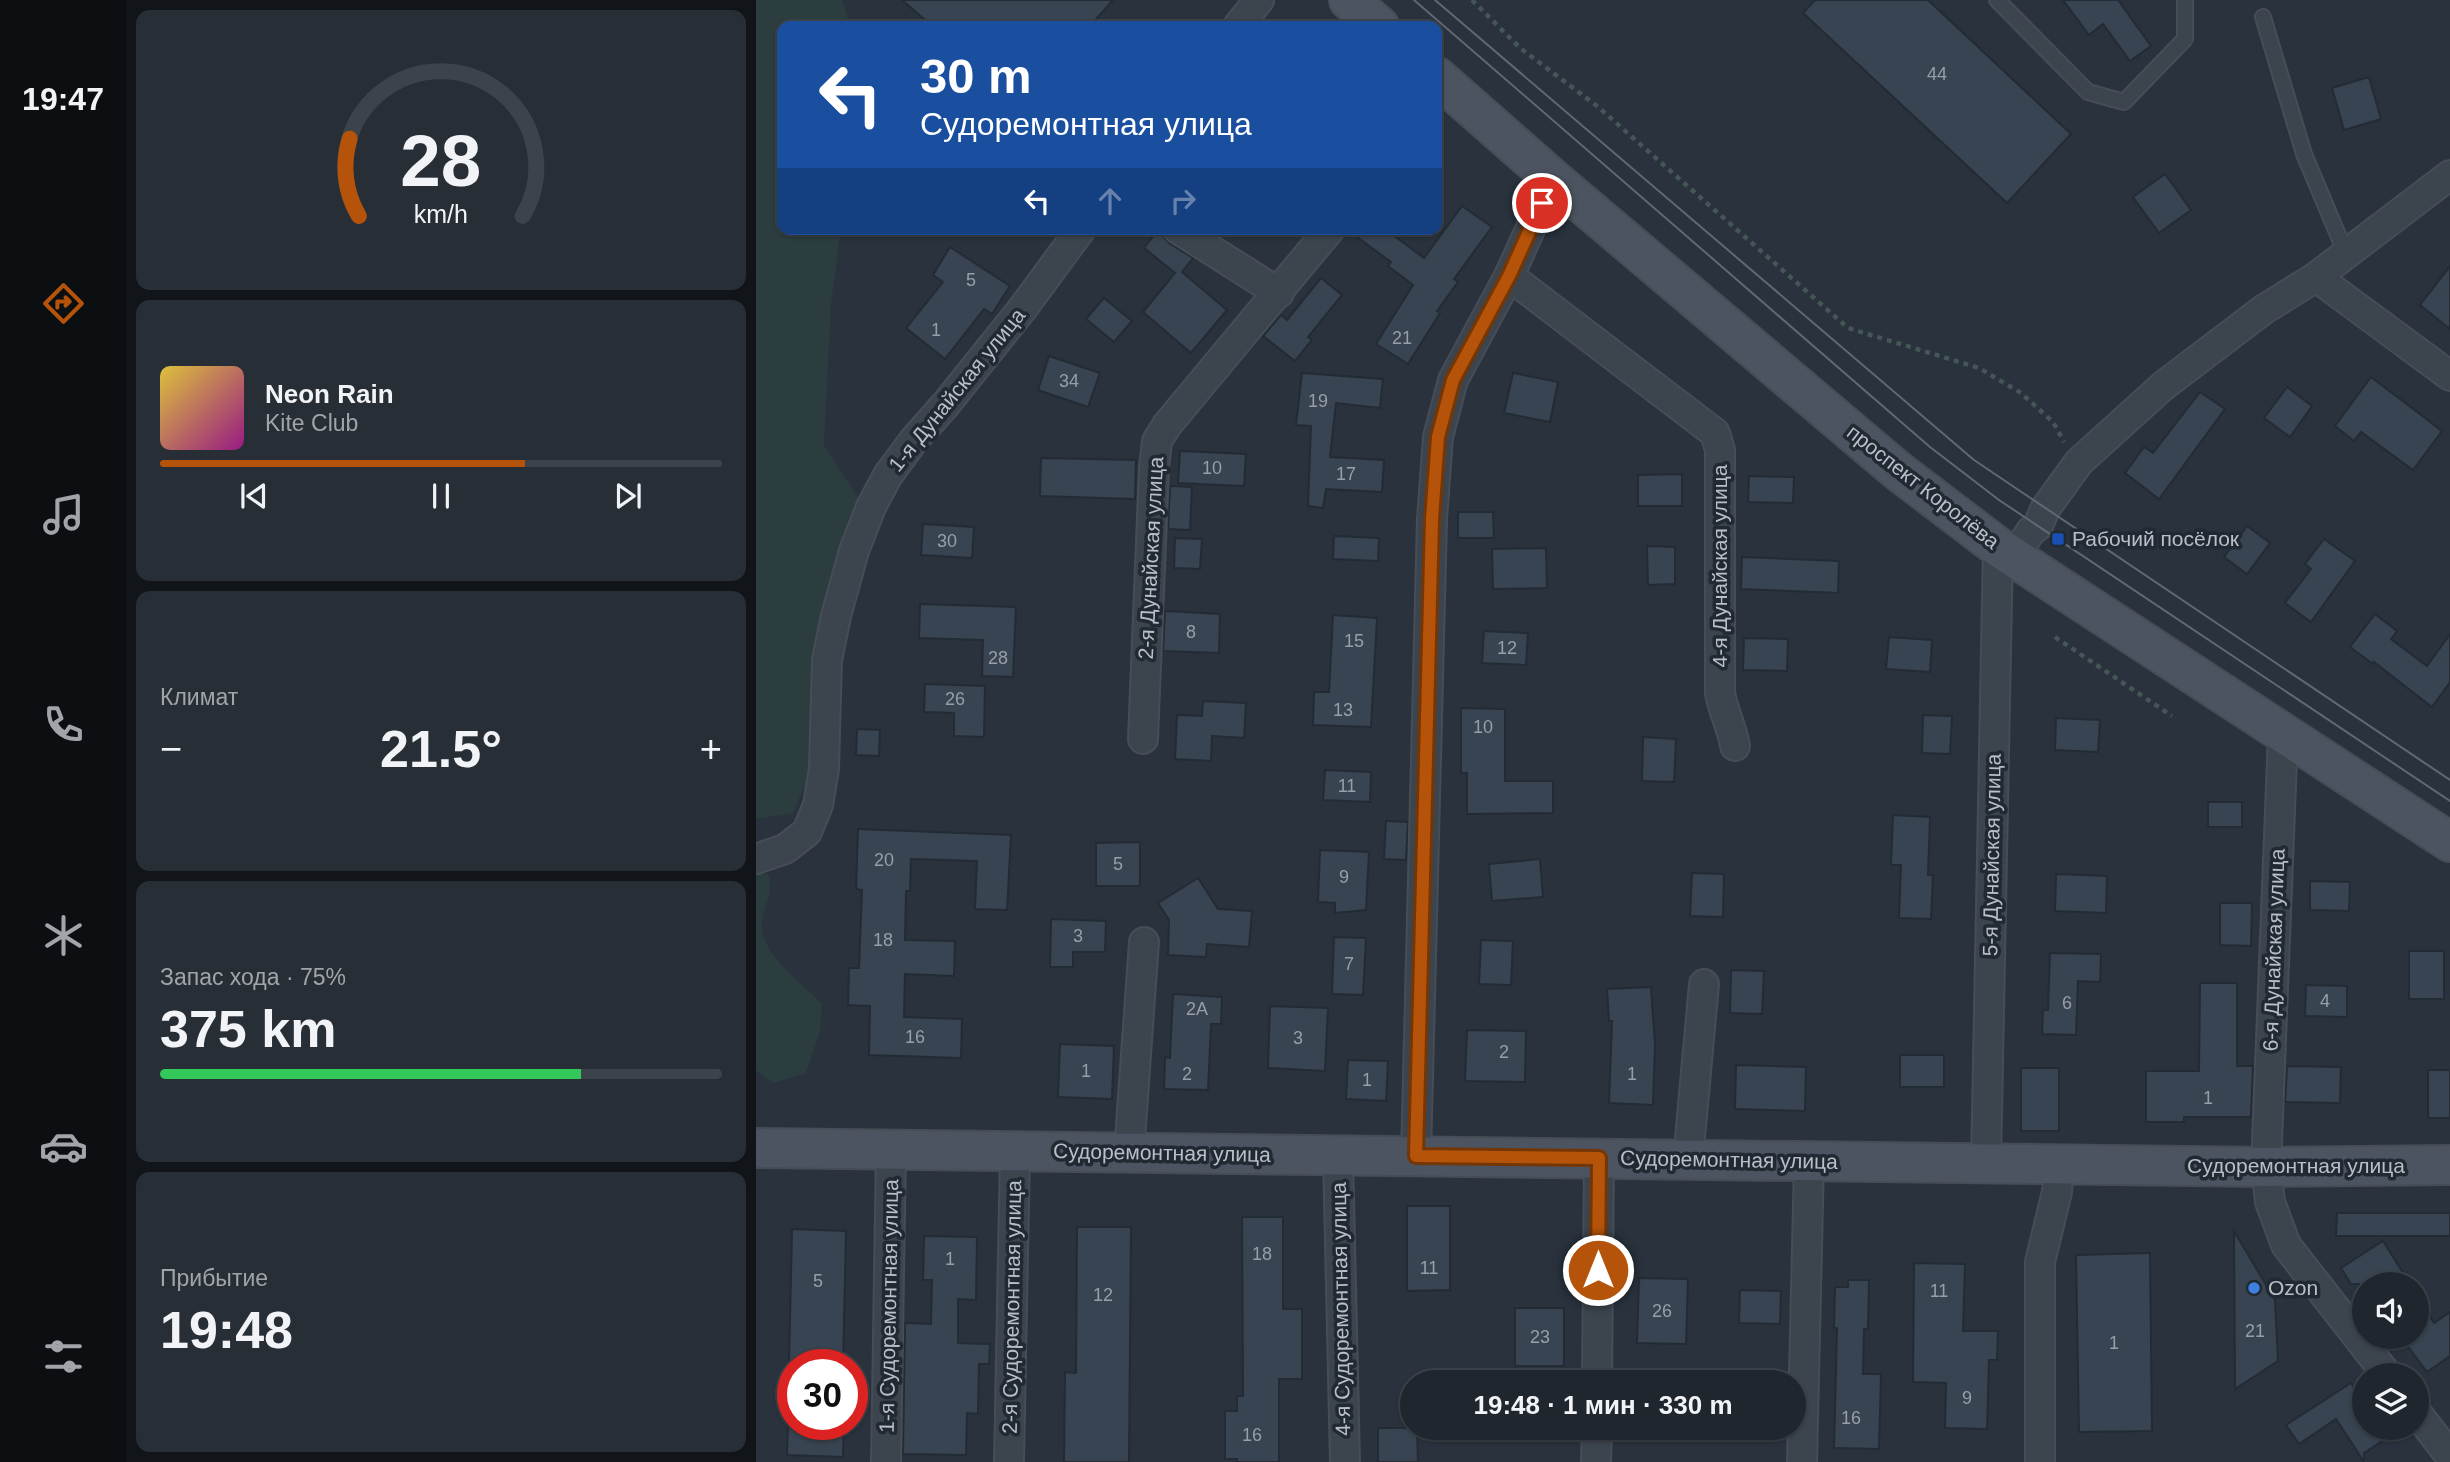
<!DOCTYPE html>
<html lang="ru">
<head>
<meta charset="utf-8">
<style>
	:root { --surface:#1f262e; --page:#272e36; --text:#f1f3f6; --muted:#a1a5aa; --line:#3c434a; --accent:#b45309 }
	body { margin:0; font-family:Arial,sans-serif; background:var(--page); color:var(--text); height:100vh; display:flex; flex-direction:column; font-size:26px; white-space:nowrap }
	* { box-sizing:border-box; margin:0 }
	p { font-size:23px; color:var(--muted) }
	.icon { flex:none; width:38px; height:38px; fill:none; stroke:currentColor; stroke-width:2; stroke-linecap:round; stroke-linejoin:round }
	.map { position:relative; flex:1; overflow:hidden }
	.panel { display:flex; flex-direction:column; gap:10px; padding:10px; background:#111519; width:630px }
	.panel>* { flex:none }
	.hud { position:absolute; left:21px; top:21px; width:665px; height:214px; border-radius:14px; box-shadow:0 2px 5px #0004,0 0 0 2px var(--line); background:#1a4fa0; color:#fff; overflow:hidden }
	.tools { position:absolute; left:1596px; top:1272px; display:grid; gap:14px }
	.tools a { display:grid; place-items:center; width:77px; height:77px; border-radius:50%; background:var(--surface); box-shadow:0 2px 5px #0004,0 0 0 2px var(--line); font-size:35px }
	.speed { position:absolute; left:21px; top:1349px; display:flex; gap:14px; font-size:35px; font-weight:700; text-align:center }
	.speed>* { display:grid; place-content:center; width:91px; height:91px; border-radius:50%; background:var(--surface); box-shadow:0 2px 5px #0004,0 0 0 2px var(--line); line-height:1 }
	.speed .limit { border:10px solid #d22; background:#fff; color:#111 }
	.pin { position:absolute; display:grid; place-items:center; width:60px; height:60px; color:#fff; margin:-30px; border:4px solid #fff; border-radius:50%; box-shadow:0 2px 7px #0007 }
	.me { position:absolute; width:77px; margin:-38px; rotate:0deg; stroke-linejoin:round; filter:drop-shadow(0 0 5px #0008) }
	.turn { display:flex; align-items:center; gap:24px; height:147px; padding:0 28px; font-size:32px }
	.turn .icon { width:91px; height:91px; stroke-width:2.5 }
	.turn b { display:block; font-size:49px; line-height:60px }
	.lanes { display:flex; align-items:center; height:66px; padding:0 28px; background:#0003; justify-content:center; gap:35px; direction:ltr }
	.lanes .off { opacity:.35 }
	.big { font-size:52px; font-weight:700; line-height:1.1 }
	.panel .widget { flex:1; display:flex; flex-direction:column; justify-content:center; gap:10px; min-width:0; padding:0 24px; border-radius:14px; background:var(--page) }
	.panel .dial { align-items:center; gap:0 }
	.dial svg { height:182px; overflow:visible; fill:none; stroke:var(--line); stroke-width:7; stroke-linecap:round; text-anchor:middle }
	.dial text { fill:var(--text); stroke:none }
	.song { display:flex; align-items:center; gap:21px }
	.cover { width:84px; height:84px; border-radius:10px; background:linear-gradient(135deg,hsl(50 70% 55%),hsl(310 70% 35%)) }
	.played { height:7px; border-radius:4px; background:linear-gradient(90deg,var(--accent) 65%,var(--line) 65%) }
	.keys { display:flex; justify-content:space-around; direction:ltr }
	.heat { display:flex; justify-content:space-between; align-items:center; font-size:38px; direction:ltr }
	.charge { height:10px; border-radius:5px; background:linear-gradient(90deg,#34c759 75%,var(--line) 0) }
	.trip { position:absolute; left:644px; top:1370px; width:406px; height:70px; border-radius:35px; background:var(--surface); box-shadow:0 2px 5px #0004,0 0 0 2px var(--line); font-weight:700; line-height:70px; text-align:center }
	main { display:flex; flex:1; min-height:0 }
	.tab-bar { display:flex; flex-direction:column; width:126px; justify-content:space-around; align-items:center; background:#0c0f12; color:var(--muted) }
	.tab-bar .icon { width:49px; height:49px }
	.tab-bar .current { color:var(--accent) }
	.tab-bar b { font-size:32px; color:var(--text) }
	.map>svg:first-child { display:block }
</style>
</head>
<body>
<main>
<nav class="tab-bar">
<b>19:47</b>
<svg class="icon current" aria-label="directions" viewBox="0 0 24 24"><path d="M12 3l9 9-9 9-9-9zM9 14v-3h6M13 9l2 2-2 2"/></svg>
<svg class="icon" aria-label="music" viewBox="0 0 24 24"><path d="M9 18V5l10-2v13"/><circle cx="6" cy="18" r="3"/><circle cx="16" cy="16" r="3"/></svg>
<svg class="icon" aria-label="phone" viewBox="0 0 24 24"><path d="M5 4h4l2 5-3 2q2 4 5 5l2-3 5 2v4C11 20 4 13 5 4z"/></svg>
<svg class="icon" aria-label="climate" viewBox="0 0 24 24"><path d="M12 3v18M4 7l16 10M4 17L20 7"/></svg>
<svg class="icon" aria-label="car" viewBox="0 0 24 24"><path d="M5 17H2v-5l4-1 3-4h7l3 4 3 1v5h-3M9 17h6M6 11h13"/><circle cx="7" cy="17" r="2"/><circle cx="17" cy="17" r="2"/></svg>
<svg class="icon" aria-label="filters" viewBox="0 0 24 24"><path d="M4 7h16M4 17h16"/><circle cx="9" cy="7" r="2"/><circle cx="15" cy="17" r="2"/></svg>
</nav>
<section class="panel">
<div class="widget dial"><svg viewBox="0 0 100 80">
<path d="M14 69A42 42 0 1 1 86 69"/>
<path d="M14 69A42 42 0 0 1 10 35" stroke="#b45309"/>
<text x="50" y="56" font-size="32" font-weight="700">28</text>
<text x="50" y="72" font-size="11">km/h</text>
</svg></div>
<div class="widget">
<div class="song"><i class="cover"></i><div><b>Neon Rain</b><p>Kite Club</p></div></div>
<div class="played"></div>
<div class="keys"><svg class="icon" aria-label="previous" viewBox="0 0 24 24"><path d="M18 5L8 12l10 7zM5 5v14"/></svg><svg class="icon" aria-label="pause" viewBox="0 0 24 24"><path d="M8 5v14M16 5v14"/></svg><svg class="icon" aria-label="next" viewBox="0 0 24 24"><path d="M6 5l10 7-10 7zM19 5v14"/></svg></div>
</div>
<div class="widget"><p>Климат</p>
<div class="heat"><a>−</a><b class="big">21.5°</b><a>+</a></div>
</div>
<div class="widget"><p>Запас хода · 75%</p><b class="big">375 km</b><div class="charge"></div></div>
<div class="widget"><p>Прибытие</p><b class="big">19:48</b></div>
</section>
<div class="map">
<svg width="1694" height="1462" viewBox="0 0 1694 1462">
	<rect width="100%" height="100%" fill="#29323d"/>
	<g fill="#2b3d3e">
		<polygon points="0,0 86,0 94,26 26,26 26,229 85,229 75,305 68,445 107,505 68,727 52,778 37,813 0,819"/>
		<path d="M0,870L13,875C18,897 5,909 6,928C7,954 48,987 66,1003L64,1032L50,1073L18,1083L0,1071Z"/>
	</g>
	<g fill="#384451" stroke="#232b35" stroke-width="2">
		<polygon points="146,0 357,0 334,26 176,26"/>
		<polygon points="1059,0 1172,0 1315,134 1251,203 1047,13"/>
		<polygon points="1307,0 1362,0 1395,46 1374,61 1347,24 1333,35"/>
		<polygon points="1613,77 1625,119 1588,130 1576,88"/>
		<polygon points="1409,174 1435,210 1403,233 1377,197"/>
		<polygon points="706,206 736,227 698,279 702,282 681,311 684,313 652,364 620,344 657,285 632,266 635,262 590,229 629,229 668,258"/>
		<polygon points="403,229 406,230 408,237 413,243 437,258 426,272 471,310 435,353 387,312 419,273 388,248"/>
		<polygon points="194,247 254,286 236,314 228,309 189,359 150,328 187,282 177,275"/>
		<polygon points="1694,266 1694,329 1664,305"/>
		<polygon points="565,278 586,295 552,337 556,340 539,361 507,336 525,315 531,320"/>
		<polygon points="348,298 376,321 358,342 330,319"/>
		<polygon points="293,356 344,373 332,407 282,390"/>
		<polygon points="546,373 627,379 624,408 580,403 574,457 628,460 626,492 570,489 567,508 552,506 555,426 540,425"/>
		<polygon points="757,373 802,382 794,422 748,413"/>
		<polygon points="1615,377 1686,431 1657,470 1605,432 1598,441 1579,426"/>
		<polygon points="1531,387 1556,406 1534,437 1508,418"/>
		<polygon points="1444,392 1469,409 1403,499 1369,473 1388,447 1397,453"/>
		<polygon points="424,451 490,454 488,486 422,483"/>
		<polygon points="285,458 380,460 379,499 284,496"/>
		<polygon points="926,474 926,506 882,506 882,475"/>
		<polygon points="993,476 1038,477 1037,503 992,502"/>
		<polygon points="414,486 436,487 434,530 412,529"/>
		<polygon points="702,512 737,512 738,538 702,538"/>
		<polygon points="167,524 218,527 216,558 165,555"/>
		<polygon points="1491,526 1514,543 1491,574 1468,557"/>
		<polygon points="578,536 623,538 622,561 577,559"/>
		<polygon points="419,538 446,539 444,569 418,568"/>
		<polygon points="1568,539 1599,561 1555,622 1529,603 1555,569 1549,564"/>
		<polygon points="891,546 919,547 919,584 892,585"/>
		<polygon points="790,548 791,588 737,589 736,549"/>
		<polygon points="986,557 1083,561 1082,593 985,589"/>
		<polygon points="164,604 260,607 257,677 226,676 227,640 163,638"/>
		<polygon points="409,611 464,614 463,653 407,651"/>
		<polygon points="1619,614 1641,631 1635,639 1671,666 1694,634 1694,682 1676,707 1618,662 1617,664 1594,647"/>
		<polygon points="577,615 621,618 615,727 557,725 558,692 573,692"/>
		<polygon points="728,631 772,633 770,665 726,663"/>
		<polygon points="1133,637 1176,640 1174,672 1130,669"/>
		<polygon points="988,638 1032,639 1031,671 987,670"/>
		<polygon points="169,684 229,686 228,737 198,736 198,713 168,712"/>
		<polygon points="447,701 490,703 488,738 456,736 455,761 419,759 421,715 446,716"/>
		<polygon points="705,708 749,709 749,781 797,781 797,813 711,814 711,773 705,773"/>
		<polygon points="1167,715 1196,716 1194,754 1166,753"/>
		<polygon points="1300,718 1344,720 1342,752 1299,750"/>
		<polygon points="101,729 124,730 123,756 100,755"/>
		<polygon points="887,737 920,739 918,782 886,781"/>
		<polygon points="569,770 615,772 614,802 567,800"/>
		<rect x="1452" y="802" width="34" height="25"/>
		<polygon points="1137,815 1174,817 1172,875 1177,875 1175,919 1143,918 1145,865 1135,865"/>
		<polygon points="630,821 652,822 650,860 628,859"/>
		<polygon points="102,829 255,835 251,910 219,909 221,861 155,859 154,891 150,891 149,940 199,941 198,976 149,974 148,1017 206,1019 205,1058 113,1055 114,1006 92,1005 93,968 103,968 106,890 100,889"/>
		<polygon points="384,842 384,886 340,886 340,843"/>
		<polygon points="564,850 613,852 610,910 579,913 579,903 562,902"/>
		<polygon points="784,859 787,897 736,901 733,864"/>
		<polygon points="936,873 968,874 967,917 934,916"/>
		<polygon points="1300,874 1351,876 1350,913 1299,911"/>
		<polygon points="442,878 462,909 496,911 493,947 451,944 450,957 412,955 413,920 402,903"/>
		<polygon points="1554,881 1594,882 1593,911 1554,910"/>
		<polygon points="1464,903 1496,903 1495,946 1464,945"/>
		<polygon points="295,919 350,921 349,952 317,952 317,967 294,967"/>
		<polygon points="578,937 610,938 607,995 576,994"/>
		<polygon points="725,940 757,941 755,985 723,984"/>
		<rect x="1653" y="951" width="35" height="48"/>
		<polygon points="1294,953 1345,954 1344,982 1322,981 1320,1035 1286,1034 1287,1010 1292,1010"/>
		<polygon points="975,970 1008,971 1006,1014 974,1013"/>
		<polygon points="1444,983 1481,983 1481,1066 1497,1066 1495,1117 1428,1117 1428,1122 1390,1122 1390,1071 1443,1071"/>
		<polygon points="1550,985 1591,986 1591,1017 1549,1016"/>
		<polygon points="895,987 899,1045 897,1105 853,1103 856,1021 853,1021 851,989"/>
		<polygon points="417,994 466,997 465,1024 455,1024 452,1090 408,1089 409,1057 414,1058"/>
		<polygon points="514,1006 572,1008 569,1071 512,1068"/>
		<polygon points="711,1030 770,1031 769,1082 709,1081"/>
		<polygon points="304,1044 358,1046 356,1099 302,1097"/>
		<rect x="1144" y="1055" width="44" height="32"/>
		<polygon points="592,1060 632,1061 630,1101 590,1099"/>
		<polygon points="980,1065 1050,1067 1049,1111 979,1109"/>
		<polygon points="1531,1066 1585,1067 1584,1103 1529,1102"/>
		<rect x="1265" y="1068" width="38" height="63"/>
		<rect x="1672" y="1070" width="22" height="48"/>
		<polygon points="651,1206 694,1206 694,1290 651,1291"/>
		<polygon points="1581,1213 1694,1213 1694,1236 1580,1236"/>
		<polygon points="486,1217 527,1217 527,1309 546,1309 546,1379 523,1379 523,1462 481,1462 481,1459 469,1459 469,1411 481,1411 481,1396 487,1396"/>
		<polygon points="321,1227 375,1227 373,1462 308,1462 309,1372 320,1373"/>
		<polygon points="36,1229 90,1231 87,1365 33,1365"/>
		<polygon points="1478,1231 1519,1300 1522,1361 1479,1389"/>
		<polygon points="168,1236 221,1237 220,1300 202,1299 202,1343 234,1344 233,1364 223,1364 222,1414 211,1413 210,1455 147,1454 149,1323 175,1324 176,1280 167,1280"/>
		<polygon points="1627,1241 1654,1284 1595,1284 1585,1268"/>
		<polygon points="1394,1253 1396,1431 1323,1432 1320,1255"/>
		<polygon points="1158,1263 1209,1264 1207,1331 1242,1331 1241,1360 1233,1360 1231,1429 1189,1428 1190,1383 1157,1382"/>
		<polygon points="883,1278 932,1279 930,1344 881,1343"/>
		<polygon points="1092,1280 1113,1280 1112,1329 1108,1329 1107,1374 1125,1374 1123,1449 1078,1448 1081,1328 1078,1328 1079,1287 1092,1287"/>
		<polygon points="984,1290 1025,1291 1024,1324 983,1323"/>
		<polygon points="1661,1295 1678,1323 1694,1312 1694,1356 1671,1372 1650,1344 1661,1337"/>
		<rect x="759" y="1308" width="49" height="58"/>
		<polygon points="1595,1383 1608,1403 1608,1428 1646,1428 1608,1453 1608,1462 1580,1419 1543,1444 1530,1425"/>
		<polygon points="32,1424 88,1424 87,1457 31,1455"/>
		<polygon points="622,1428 661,1428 662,1462 622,1462"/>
	</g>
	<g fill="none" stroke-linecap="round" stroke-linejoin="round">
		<defs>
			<g id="lane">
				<polyline points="1241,0 1332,92 1368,102 1429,39 1429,0"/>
				<polyline points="1507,17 1548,154 1590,254"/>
			</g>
			<g id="street">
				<polyline points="482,26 503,0"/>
				<polyline points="422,229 523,293"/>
				<path d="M753,276L959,433L964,450V693C967,711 976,727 979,746"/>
				<polyline points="1560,277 1694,376"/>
				<polyline points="1258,556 1275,531 1282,526 1289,509 1323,462 1407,386 1507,310 1560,277 1694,175"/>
				<polyline points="1527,734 1510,1167 1514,1202 1530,1245 1632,1376"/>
				<polyline points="387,739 398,468 401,441 411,425 574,229"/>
				<polyline points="0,859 29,849 51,832 62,805 68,769 71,660 80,616 98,551 115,507 132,475 158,440 190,404 267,308 325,229"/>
				<polyline points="373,1153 388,942"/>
				<polyline points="582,1155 589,1462"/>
				<polyline points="660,1156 676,519 682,437 697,380 753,276 797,179"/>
				<polyline points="932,1160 948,984"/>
				<polyline points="1230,1164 1242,547"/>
				<polyline points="841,1382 843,1159"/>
				<polyline points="1661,1413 1694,1456"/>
				<polyline points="130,1462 135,1150"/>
				<polyline points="253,1462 259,1151"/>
				<polyline points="840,1462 841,1428"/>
				<polyline points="1046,1462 1053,1161"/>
				<polyline points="1284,1462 1284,1262 1301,1192 1303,1165"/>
			</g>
			<g id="secondary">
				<polyline points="593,0 623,26"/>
				<polyline points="681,77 797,179 1142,471 1242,547 1694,842"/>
				<polyline points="0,1148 1510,1167 1694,1165"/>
			</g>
		</defs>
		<use href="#lane" stroke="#464d57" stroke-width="18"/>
		<use href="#street" stroke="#464d57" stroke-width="32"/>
		<use href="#secondary" stroke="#464d57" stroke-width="42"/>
		<g stroke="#445656" stroke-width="4.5" stroke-dasharray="5 5" stroke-linecap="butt">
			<polyline points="716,0 764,48 841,106 1092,328 1223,368 1265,393 1297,422 1308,442"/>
			<polyline points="1299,637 1416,716"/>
		</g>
		<use href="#lane" stroke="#3c444e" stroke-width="14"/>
		<use href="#street" stroke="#3c444e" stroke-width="28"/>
		<use href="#secondary" stroke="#4b5460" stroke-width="38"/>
		<g stroke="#5f6974" stroke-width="2">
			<polyline points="658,0 1174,447 1243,500 1694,801"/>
			<polyline points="679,0 1218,460 1694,780"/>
		</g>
	</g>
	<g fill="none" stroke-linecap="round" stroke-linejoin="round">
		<defs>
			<polyline id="route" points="786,203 753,276 697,380 682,437 676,519 660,1156 843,1158 842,1270"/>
		</defs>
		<use href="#route" stroke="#753606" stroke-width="18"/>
		<use href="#route" stroke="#b45309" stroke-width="12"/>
	</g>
	<rect fill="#1a4fb4" stroke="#212933" stroke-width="2.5" x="1295" y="532" width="14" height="14" rx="3.5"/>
	<circle fill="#3f7fe0" stroke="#212933" stroke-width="2.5" cx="1498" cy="1288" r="7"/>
	<g text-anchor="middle" stroke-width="7" stroke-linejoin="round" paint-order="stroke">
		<g font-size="18" fill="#989fa9">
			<text x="1181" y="80">44</text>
			<text x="215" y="286">5</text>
			<text x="180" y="336">1</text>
			<text x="646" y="344">21</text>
			<text x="313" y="387">34</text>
			<text x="562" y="407">19</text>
			<text x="456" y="474">10</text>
			<text x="590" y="480">17</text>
			<text x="191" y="547">30</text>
			<text x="435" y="638">8</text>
			<text x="598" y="647">15</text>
			<text x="751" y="654">12</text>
			<text x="242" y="664">28</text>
			<text x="199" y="705">26</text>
			<text x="587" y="716">13</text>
			<text x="727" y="733">10</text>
			<text x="591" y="792">11</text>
			<text x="128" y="866">20</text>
			<text x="362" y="870">5</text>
			<text x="588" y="883">9</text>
			<text x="322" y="942">3</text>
			<text x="127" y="946">18</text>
			<text x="593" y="970">7</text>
			<text x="1569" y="1007">4</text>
			<text x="1311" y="1009">6</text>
			<text x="441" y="1015">2А</text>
			<text x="159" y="1043">16</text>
			<text x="542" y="1044">3</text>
			<text x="748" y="1058">2</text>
			<text x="330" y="1077">1</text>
			<text x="431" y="1080">2</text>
			<text x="876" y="1080">1</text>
			<text x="611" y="1086">1</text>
			<text x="1452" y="1104">1</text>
			<text x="506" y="1260">18</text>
			<text x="194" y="1265">1</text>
			<text x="673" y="1274">11</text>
			<text x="62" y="1287">5</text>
			<text x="1183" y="1297">11</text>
			<text x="347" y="1301">12</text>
			<text x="906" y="1317">26</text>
			<text x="1499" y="1337">21</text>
			<text x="784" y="1343">23</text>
			<text x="1358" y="1349">1</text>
			<text x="1211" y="1404">9</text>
			<text x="1095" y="1424">16</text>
			<text x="496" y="1441">16</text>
		</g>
		<g font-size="21" fill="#b9bfc8" stroke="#212933">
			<text transform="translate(201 390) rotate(-51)" y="7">1-я Дунайская улица</text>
			<text transform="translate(1167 487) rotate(38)" y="7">проспект Королёва</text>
			<text transform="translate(395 558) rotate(-87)" y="7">2-я Дунайская улица</text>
			<text transform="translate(964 566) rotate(-90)" y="7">4-я Дунайская улица</text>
			<text transform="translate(1236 855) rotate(-89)" y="7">5-я Дунайская улица</text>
			<text transform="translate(1518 950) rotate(-88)" y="7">6-я Дунайская улица</text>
			<text transform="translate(406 1153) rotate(1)" y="7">Судоремонтная улица</text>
			<text transform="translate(973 1160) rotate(1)" y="7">Судоремонтная улица</text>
			<text x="1540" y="1173">Судоремонтная улица</text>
			<text transform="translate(133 1306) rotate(-89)" y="7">1-я Судоремонтная улица</text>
			<text transform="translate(256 1307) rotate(-89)" y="7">2-я Судоремонтная улица</text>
			<text transform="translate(585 1309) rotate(-91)" y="7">4-я Судоремонтная улица</text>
		</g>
		<g font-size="21" fill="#b9bfc8" stroke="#212933" text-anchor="start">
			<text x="1316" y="546">Рабочий посёлок</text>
			<text x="1512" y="1295">Ozon</text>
		</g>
	</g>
</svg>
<div class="tools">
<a><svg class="icon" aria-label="sound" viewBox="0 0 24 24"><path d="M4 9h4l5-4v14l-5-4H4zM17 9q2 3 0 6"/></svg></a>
<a><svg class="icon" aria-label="layers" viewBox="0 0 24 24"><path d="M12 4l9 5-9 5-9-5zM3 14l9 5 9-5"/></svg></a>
</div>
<div class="speed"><div class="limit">30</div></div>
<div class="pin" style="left:786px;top:203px;background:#d93025"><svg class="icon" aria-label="arrive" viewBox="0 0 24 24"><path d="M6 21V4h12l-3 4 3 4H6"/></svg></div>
<svg class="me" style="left:842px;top:1270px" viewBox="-20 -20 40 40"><circle r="17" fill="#b45309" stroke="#fff" stroke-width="3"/><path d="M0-11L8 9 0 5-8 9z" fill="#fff"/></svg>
<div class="trip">19:48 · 1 мин · 330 m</div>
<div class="hud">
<div class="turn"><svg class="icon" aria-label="left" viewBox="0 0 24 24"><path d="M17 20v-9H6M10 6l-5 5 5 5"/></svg><div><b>30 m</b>Судоремонтная улица</div></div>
<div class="lanes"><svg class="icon" aria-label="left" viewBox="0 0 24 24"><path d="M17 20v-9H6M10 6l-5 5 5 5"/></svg><svg class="icon off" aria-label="ahead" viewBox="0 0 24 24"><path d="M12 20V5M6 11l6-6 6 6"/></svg><svg class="icon off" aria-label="right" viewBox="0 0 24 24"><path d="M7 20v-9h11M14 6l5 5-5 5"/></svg></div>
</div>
</div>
</main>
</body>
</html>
